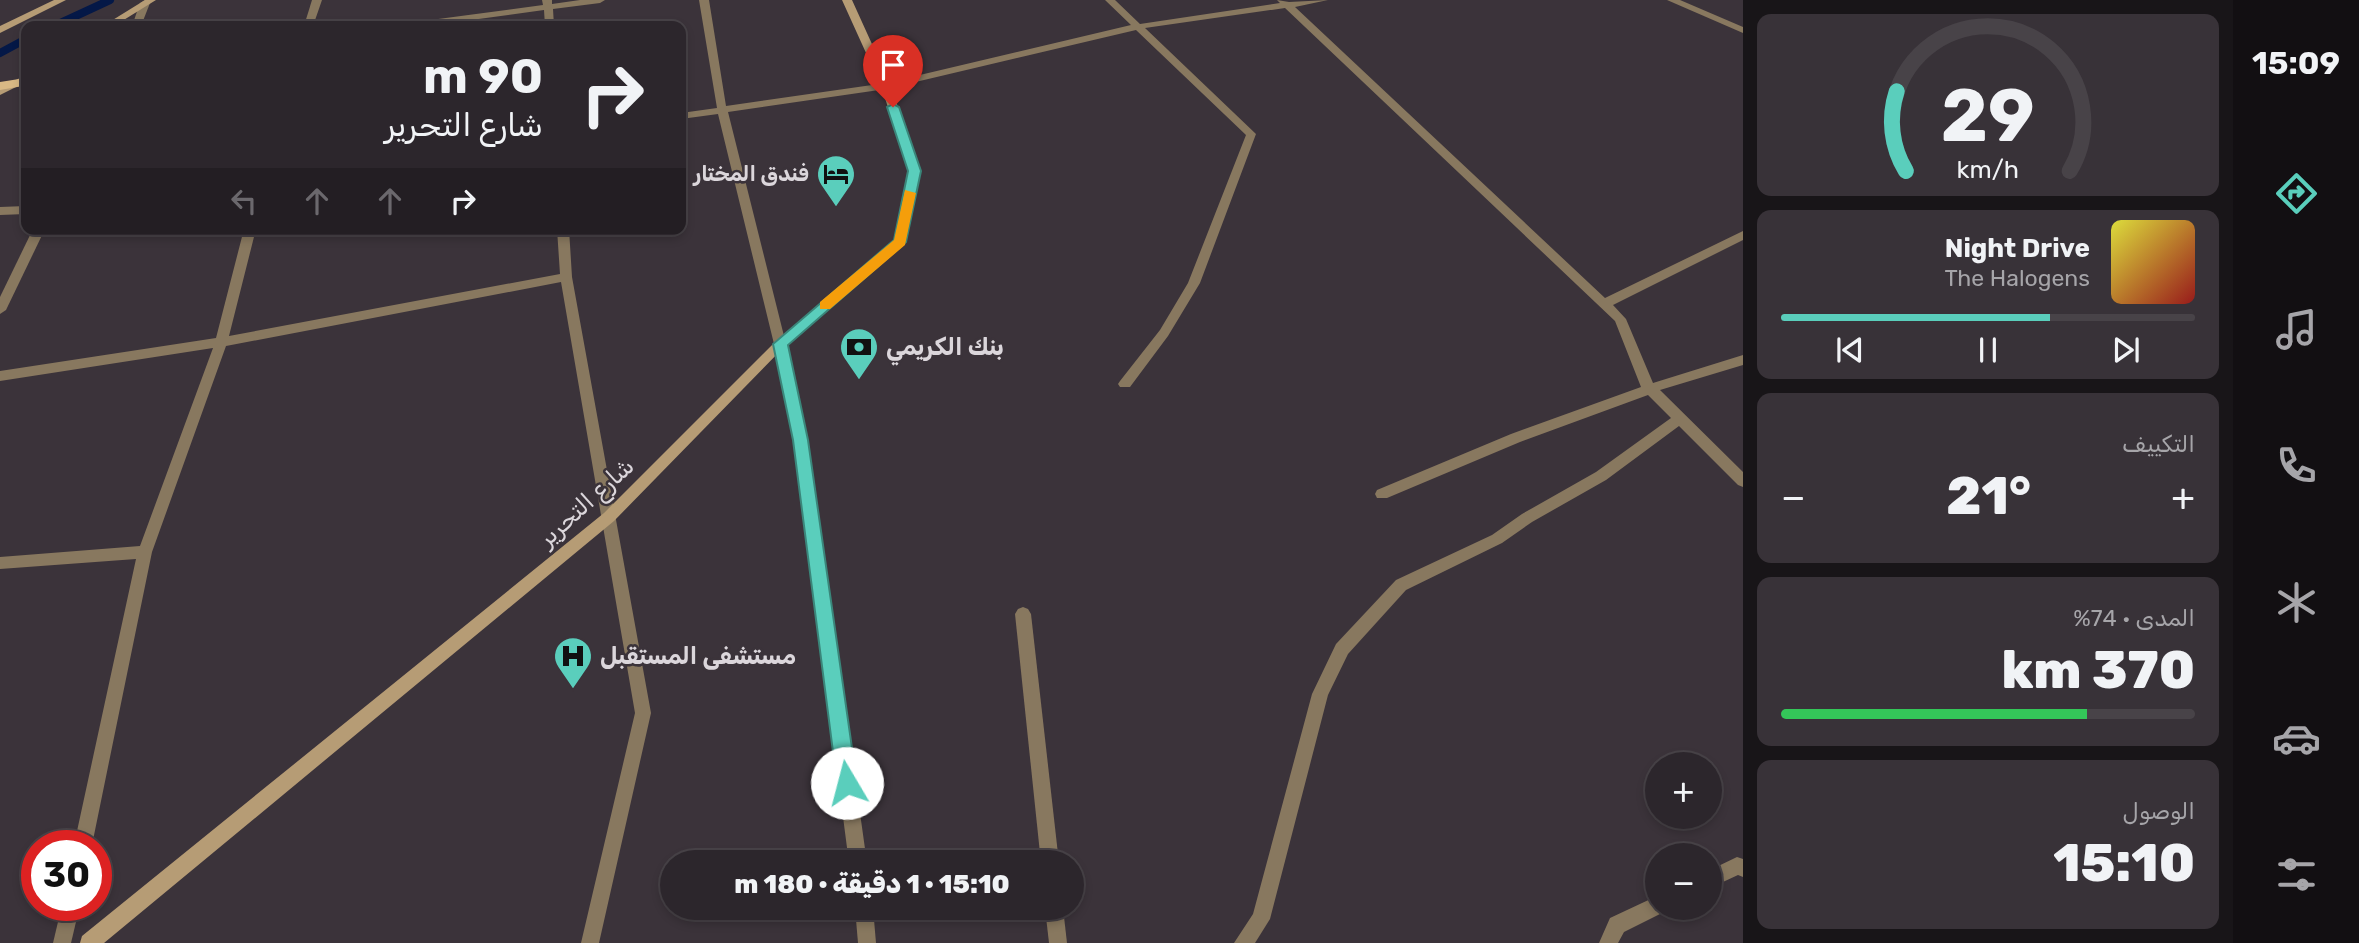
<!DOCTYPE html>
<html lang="ar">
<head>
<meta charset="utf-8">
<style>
	:root { --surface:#2c262c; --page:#383238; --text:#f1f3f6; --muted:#a6a5a9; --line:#484348; --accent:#5acebc }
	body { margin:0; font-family:Rubik,Vazirmatn,sans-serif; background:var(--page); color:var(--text); direction:rtl; height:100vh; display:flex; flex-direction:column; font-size:26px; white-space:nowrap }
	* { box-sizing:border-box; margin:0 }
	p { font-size:23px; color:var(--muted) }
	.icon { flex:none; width:38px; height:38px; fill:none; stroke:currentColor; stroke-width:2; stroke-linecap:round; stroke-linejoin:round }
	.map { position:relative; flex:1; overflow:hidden; direction:ltr }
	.side { display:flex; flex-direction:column; gap:14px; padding:14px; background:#181518; width:490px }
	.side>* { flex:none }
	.top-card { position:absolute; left:21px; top:21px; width:665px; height:214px; border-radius:14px; box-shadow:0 4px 10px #0003,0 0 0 2px var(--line); direction:rtl; background:#2c262c; color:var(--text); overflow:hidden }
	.tools { position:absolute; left:1645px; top:752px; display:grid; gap:14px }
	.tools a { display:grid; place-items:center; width:77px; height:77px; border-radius:50%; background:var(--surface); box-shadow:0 4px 10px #0003,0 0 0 2px var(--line); font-size:35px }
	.speed { position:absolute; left:21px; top:830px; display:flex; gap:14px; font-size:35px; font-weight:700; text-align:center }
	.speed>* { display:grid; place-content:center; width:91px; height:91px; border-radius:50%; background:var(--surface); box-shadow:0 4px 10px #0003,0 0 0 2px var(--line); line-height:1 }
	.speed .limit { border:10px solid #d22; background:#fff; color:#111 }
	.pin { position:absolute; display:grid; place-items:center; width:60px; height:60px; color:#fff; margin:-72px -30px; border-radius:50% 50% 50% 0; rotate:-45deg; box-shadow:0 0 7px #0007 }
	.pin .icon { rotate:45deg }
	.me { position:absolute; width:77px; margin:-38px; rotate:352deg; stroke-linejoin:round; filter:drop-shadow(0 0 5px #0008) }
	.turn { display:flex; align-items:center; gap:24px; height:147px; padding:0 28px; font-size:32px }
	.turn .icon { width:91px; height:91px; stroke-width:2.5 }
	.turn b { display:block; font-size:49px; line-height:60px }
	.lanes { display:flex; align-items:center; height:66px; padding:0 28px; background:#0003; justify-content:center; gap:35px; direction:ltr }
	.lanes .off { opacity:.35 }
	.big { font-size:52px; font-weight:800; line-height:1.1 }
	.side .tile { flex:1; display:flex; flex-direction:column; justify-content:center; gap:10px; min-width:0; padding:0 24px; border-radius:14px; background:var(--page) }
	.side .dial { align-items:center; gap:0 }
	.dial svg { height:182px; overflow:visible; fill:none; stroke:var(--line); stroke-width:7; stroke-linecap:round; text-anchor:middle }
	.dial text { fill:var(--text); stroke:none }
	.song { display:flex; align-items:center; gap:21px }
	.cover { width:84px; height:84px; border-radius:10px; background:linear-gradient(135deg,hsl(60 70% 55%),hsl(0 70% 35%)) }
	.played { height:7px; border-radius:4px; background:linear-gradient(90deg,var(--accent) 65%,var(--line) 65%) }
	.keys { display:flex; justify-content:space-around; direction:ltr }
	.heat { display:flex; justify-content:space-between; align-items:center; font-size:38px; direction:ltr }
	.charge { height:10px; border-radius:5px; background:linear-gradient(90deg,#34c759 74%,var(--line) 0) }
	.trip { position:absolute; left:660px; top:850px; width:424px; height:70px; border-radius:35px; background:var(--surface); box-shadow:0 4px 10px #0003,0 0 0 2px var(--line); font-weight:800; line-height:70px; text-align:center; direction:rtl }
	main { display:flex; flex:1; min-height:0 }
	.tab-bar { display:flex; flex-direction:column; width:126px; justify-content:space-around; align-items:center; background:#120f12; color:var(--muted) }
	.tab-bar .icon { width:49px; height:49px }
	.tab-bar .active { color:var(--accent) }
	.tab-bar b { font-size:32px; color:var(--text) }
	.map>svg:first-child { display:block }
</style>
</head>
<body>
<main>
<nav class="tab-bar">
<b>15:09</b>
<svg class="icon active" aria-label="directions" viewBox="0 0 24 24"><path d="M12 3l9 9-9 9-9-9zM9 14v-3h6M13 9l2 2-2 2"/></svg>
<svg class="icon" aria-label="music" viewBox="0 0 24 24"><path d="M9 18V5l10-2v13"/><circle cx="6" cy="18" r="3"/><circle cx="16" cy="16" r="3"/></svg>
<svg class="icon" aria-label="phone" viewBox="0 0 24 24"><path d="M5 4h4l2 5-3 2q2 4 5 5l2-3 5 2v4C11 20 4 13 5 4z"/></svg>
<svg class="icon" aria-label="climate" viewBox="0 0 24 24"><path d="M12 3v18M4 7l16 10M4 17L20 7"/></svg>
<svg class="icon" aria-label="car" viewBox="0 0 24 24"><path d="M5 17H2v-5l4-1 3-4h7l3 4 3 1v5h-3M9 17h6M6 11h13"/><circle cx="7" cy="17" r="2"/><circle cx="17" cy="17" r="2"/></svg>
<svg class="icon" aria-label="filters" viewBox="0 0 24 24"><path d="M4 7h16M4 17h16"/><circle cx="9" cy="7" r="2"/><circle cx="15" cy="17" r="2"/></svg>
</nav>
<section class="side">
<div class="tile dial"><svg viewBox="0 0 100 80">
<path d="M14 69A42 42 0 1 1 86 69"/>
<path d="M14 69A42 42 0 0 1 10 34" stroke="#5acebc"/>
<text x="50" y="56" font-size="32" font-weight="700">29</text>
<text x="50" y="72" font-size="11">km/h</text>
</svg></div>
<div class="tile">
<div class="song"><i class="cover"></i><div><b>Night Drive</b><p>The Halogens</p></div></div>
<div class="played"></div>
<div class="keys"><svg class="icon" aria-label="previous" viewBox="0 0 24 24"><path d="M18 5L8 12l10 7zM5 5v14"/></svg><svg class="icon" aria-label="pause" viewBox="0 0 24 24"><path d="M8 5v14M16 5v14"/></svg><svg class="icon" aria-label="next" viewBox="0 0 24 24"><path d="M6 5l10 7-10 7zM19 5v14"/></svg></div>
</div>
<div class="tile"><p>التكييف</p>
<div class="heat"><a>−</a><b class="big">21°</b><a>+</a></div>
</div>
<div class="tile"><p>المدى · 74%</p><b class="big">370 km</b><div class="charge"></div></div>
<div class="tile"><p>الوصول</p><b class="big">15:10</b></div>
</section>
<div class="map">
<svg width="1743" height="943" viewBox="0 0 1743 943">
	<rect width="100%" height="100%" fill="#3b333a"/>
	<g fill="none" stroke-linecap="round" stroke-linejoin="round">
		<g stroke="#041847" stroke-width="8">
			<polyline points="54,26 110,0"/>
			<polyline points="0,53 26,39"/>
		</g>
		<g fill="#88785f" fill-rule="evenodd">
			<polygon points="145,0 150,3 141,26 132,26 140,3"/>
			<polygon points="312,0 322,0 313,26 304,26"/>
			<polygon points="542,0 552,0 552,4 580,0 605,0 600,3 553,9 554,26 545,26 544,10 427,26 403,26 408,23 543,5"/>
			<polygon points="699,0 709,0 726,106 886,83 1131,25 1105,0 1115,0 1140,24 1280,3 1277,0 1289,2 1328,0 1295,7 1605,298 1743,231 1743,240 1613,305 1626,319 1653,383 1743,355 1743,365 1660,390 1743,472 1743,487 1738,485 1679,426 1606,480 1532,522 1502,543 1406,590 1348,654 1328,695 1270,919 1255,943 1234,943 1253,914 1312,694 1336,644 1396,580 1492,535 1522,514 1596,472 1671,418 1648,395 1520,442 1387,498 1377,498 1375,494 1377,490 1511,434 1641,387 1615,321 1285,8 1145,28 1256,134 1200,283 1168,336 1130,387 1120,387 1118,384 1120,381 1160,330 1188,283 1246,135 1136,30 886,89 728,112 786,344 808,440 867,863 849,863 794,440 774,344 718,114 681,119 681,113 717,108"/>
			<polygon points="1667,0 1680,0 1743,27 1743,33"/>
			<polygon points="26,206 26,214 0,215 0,207"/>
			<polygon points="33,229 45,229 6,310 0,314 0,297"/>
			<polygon points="244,229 256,229 229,336 560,274 557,229 569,229 572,277 651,713 599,943 581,943 635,713 561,282 226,346 152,552 92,845 74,845 136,559 0,569 0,557 140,546 213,348 0,381 0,371 216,338"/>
			<polygon points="1023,607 1028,609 1031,614 1059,863 1041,863 1015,614 1018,609"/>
			<polygon points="1737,857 1743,859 1743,877 1738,875 1710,888 1710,870"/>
			<polygon points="1657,896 1657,908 1665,908 1664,912 1624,932 1618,943 1599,943 1610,918"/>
			<polygon points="62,905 80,905 71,943 53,943"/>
			<polygon points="855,908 873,908 876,943 858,943"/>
			<polygon points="1045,908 1063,908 1067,943 1049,943"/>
		</g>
		<g fill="#b69c75" fill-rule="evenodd">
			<polygon points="54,0 66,0 0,33 0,26"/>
			<polygon points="145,0 156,0 114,26 103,26"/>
			<polygon points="842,0 852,0 891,86 919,171 904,245 784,347 614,521 104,943 80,943 82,936 604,513 776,341 895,240 909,171 881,86"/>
			<polygon points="26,75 26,82 0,95 0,88"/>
		</g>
		<polygon fill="#d9b985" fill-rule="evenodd" points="19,79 23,80 23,86 0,90 0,82"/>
	</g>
	<polygon fill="#5acebc" stroke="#3a867a" stroke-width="2" points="893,104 899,107 921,171 906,242 788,345 808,440 857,783 854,790 847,793 840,790 837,783 793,440 773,344 894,240 908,171 887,107"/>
	<polygon fill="#f59e0b" points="905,190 916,193 905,245 830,309 820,309 820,302 894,240"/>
	<defs>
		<symbol id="hotel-pin" viewBox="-11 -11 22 30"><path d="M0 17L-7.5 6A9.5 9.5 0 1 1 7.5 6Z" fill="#5acebc" stroke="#3b333a"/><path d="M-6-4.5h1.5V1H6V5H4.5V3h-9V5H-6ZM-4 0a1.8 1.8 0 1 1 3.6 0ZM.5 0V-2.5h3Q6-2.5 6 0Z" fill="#111"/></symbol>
		<symbol id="bank-pin" viewBox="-11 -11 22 30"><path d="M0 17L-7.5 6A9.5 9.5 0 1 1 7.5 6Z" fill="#5acebc" stroke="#3b333a"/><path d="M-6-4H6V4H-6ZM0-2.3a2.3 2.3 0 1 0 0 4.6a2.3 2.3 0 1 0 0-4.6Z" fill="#111"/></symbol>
		<symbol id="hospital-pin" viewBox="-11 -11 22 30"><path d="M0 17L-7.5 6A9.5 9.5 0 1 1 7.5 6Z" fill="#5acebc" stroke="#3b333a"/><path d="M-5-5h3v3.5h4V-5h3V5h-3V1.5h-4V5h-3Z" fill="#111"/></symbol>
	</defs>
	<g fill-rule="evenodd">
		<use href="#hotel-pin" x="814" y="152" width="44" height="60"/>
		<use href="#bank-pin" x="837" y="325" width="44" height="60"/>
		<use href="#hospital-pin" x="551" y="634" width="44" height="60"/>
	</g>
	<g text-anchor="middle" stroke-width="5" stroke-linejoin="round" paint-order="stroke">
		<g font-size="21" font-weight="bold" fill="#dbd6db" stroke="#3b333a" text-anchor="end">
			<text x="809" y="181">فندق المختار</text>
		</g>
		<g font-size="24" font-weight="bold" fill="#dbd6db" stroke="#3b333a" text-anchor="start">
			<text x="886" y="355">بنك الكريمي</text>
			<text x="600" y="664">مستشفى المستقبل</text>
		</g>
		<g font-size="24" fill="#dbd6db" stroke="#3b333a">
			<text transform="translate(586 502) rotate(-42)" y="8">شارع التحرير</text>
		</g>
	</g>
</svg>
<div class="tools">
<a>+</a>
<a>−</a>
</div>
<div class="speed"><div class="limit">30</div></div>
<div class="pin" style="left:893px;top:107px;background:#d93025"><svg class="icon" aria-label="arrive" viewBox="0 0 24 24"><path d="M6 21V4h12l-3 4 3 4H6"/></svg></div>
<svg class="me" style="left:847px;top:783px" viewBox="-20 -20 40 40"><circle r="19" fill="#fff"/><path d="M0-13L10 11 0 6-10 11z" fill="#5acebc"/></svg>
<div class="trip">15:10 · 1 دقيقة · 180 m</div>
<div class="top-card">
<div class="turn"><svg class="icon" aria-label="right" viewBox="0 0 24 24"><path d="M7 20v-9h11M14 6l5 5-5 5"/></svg><div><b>90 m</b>شارع التحرير</div></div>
<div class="lanes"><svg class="icon off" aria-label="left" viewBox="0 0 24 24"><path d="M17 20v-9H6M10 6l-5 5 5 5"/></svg><svg class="icon off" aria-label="ahead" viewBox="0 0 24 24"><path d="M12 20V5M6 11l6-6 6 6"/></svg><svg class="icon off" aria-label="ahead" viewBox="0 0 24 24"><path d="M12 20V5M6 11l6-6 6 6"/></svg><svg class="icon" aria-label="right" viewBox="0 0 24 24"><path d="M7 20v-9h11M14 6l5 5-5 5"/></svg></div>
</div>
</div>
</main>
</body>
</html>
